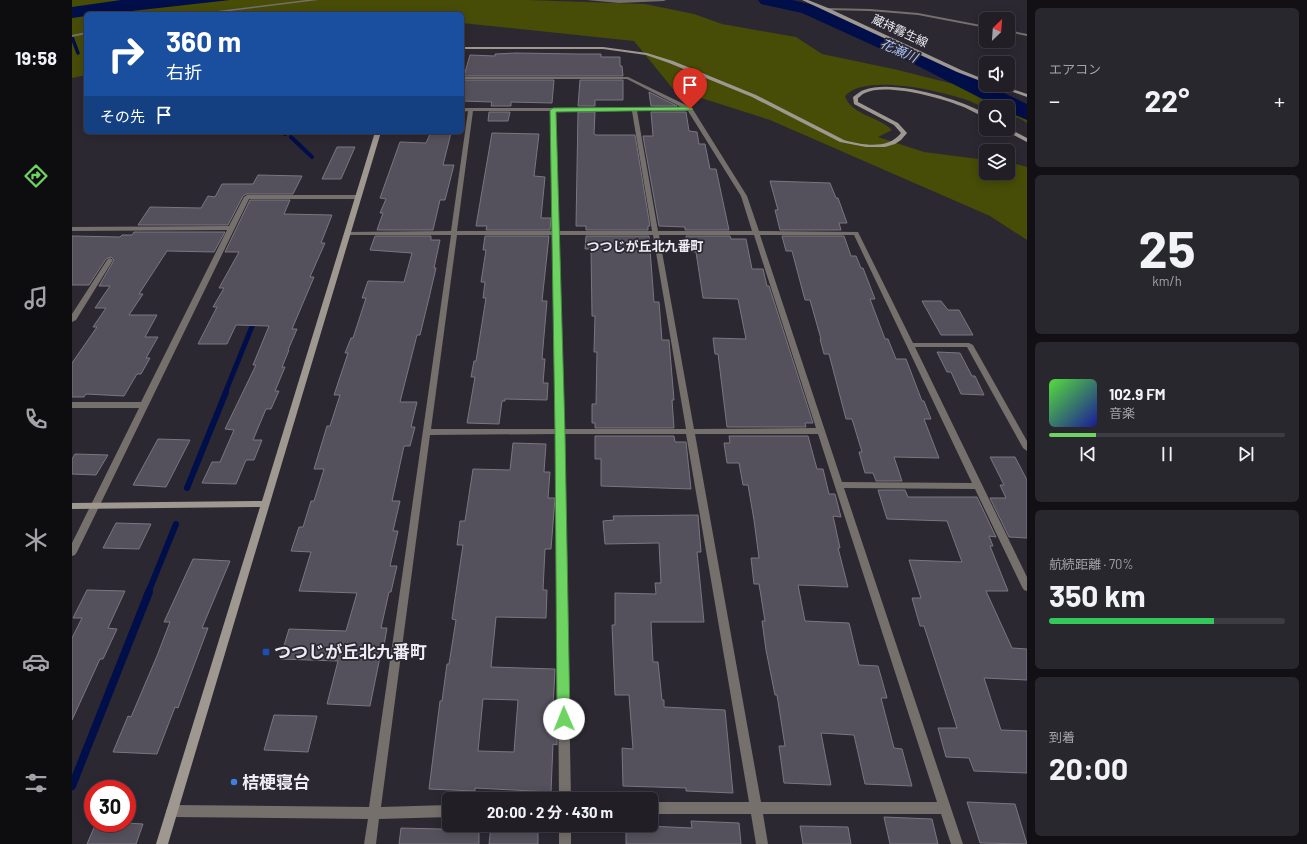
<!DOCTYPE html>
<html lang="ja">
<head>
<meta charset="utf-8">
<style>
	:root { --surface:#211e26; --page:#29272e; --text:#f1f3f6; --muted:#a2a2a7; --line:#3e3c43; --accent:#6dd361 }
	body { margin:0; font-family:Barlow,"Noto Sans JP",sans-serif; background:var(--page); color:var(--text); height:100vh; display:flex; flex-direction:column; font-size:15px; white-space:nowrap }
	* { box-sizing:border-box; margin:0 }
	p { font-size:13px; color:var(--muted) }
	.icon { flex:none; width:22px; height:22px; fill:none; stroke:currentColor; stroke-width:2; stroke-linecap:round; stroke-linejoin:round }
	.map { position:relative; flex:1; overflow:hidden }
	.panel { display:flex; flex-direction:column; gap:8px; padding:8px; background:#121015; width:280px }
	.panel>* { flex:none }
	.banner { position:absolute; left:12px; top:12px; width:380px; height:122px; border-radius:6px; box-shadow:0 2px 10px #0003,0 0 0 1px var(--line); background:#1a4fa0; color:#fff; overflow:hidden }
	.needle { width:26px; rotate:25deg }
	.fabs { position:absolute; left:907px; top:12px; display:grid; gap:8px }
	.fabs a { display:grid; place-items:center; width:36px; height:36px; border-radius:6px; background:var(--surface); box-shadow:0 2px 10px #0003,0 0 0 1px var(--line); font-size:20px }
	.speed { position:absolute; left:12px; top:780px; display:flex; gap:8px; font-size:20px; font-weight:700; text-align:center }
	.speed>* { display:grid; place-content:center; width:52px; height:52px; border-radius:50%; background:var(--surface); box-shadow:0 2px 10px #0003,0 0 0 1px var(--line); line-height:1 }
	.speed .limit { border:6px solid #d22; background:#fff; color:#111 }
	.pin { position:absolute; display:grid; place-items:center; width:34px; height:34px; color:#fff; margin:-41px -17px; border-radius:50% 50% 50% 0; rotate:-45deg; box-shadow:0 0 4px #0007 }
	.pin .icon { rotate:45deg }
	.me { position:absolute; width:44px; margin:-22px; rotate:359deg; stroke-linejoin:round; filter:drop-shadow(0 0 3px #0008) }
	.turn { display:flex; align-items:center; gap:14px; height:84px; padding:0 16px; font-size:18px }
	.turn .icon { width:52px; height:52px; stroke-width:2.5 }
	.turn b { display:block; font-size:28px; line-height:34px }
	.then { display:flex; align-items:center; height:38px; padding:0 16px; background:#0003; gap:8px; font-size:15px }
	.big { font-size:30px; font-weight:700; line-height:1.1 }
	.panel .widget { flex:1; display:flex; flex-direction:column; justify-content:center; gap:6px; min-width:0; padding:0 14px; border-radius:6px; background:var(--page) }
	.panel .dial { align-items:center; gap:0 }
	.dial b { font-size:52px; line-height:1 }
	.song { display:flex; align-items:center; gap:12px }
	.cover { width:48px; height:48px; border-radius:6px; background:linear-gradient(135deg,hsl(110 70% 55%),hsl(240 70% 35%)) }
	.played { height:4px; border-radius:2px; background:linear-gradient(90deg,var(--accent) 20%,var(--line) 20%) }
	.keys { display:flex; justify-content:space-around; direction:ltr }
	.heat { display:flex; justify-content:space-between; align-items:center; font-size:22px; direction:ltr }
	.charge { height:6px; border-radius:3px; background:linear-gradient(90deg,#34c759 70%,var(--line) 0) }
	.trip { position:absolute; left:370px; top:792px; width:216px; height:40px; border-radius:6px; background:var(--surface); box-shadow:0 2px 10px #0003,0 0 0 1px var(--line); font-weight:700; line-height:40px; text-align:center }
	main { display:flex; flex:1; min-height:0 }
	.menu { display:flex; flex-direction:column; width:72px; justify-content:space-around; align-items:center; background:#0d0c0f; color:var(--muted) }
	.menu .icon { width:28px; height:28px }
	.menu .selected { color:var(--accent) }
	.menu b { font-size:18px; color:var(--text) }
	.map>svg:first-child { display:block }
</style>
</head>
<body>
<main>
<nav class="menu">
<b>19:58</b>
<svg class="icon selected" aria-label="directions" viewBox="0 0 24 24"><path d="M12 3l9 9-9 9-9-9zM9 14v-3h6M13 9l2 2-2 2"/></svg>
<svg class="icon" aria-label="music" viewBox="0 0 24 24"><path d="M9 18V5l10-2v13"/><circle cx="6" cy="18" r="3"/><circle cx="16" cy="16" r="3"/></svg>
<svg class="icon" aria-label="phone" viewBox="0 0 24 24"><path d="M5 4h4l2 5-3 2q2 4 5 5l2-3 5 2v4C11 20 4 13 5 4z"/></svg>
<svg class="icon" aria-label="climate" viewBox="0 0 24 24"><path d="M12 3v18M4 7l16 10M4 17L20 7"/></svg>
<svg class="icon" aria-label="car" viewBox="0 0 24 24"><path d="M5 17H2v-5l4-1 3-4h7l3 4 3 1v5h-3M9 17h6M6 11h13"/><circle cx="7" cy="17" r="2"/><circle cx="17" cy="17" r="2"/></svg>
<svg class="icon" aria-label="filters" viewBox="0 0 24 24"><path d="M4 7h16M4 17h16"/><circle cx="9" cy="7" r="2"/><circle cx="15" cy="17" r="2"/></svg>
</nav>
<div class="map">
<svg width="955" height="844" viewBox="0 0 955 844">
	<rect width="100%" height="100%" fill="#2c2832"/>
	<path fill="#474c07" d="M0,0H455L573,4L622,14L650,24L724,37L750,54L826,70L901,89L955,115V123L947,118L936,116V107C929,107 918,108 912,107C907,106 901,102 895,100C869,91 793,73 773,96C779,115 806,116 820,130L806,137L852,152L914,160V173H936V162L955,167V240L918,216L698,120L601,89L562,41L390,23V14H14V75L0,78Z"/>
	<polygon fill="#000e49" points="49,0 158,0 33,14 14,14 14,16 0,18 0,7"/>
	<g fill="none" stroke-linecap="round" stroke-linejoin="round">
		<polyline stroke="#000e49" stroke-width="3.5" points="0,37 6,53"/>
		<g stroke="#000e49" stroke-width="4">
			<polyline points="209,132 213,134"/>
			<polyline points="219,137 240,157"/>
		</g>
		<polyline stroke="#000e49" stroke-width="5" points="153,393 183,319"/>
		<g stroke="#000e49" stroke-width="6">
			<polyline points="115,488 154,392"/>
			<polyline points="76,593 104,524"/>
		</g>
		<polyline stroke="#000e49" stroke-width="8" points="0,786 77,592"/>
		<polygon fill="#000e49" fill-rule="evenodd" points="686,0 720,0 742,5 856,56 955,104 955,120 936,112 936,107 926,107 842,64 730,13 689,4"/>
	</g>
	<g fill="#55515c" stroke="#7a7681" fill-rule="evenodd">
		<polygon points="444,53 508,54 529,54 529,57 548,57 548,66 550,66 551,76 392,76 398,55 423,56 423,54"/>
		<polygon points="391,80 482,80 480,103 439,102 439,106 419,106 420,102 390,101"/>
		<polygon points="508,80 551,80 551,100 523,100 523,106 506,106"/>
		<polygon points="577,92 605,106 579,106"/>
		<polygon points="417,112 438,112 436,121 416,121"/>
		<polygon points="506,112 523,112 522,134 524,135 563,135 578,226 576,226 576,230 514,230 514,226 504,226"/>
		<polygon points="579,112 614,112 617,131 625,132 627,144 633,144 638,169 644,169 657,230 613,230 613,227 587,226 571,136 581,136"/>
		<polygon points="359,132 379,133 371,165 382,165 373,200 368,200 361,230 305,230 311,213 308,213 314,199 308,198 328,142 354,143"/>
		<polygon points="420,133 467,134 462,176 473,177 469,218 479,218 478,230 414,230 415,226 404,226"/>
		<polygon points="265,147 283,147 269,179 250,179"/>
		<polygon points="186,175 230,176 221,194 174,194 171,196 156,225 66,225 78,207 129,208 136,196 143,197 150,184 181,184"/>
		<polygon points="698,181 758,183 764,198 766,198 775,223 767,223 769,230 708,230 703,210 706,210"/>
		<polygon points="178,200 218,200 212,214 260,215 249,243 253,243 238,277 242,277 220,329 225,329 216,350 217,350 210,367 213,367 203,391 207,391 199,409 194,409 181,440 190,440 182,460 174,460 164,484 130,483 140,462 148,462 162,430 153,429 184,365 181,365 197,326 164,325 155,344 126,344 145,307 141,307 152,288 147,288 167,252 153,252"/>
		<polygon points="62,232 153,232 142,252 95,251 67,294 71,294 57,315 85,315 73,337 86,337 74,358 78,358 69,374 65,374 52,396 14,394 12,397 0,397 0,363 25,327 21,327 34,308 23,308 38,286 27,286 42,260 39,257 34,259 17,285 0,285 0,236 48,237 50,235 60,235"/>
		<polygon points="303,236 359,236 359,240 368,240 362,268 364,268 357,298 348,335 345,335 328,402 345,402 339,427 343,427 338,446 332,446 320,501 328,501 321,531 326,531 318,566 325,566 319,592 317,592 309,628 315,628 310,657 308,657 298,706 255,704 266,661 208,659 217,629 274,631 285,593 227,591 239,552 219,551 227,527 231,527 239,501 242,501 252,469 242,469 255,426 258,426 268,395 262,395 276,353 273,353 279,338 281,338 294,298 290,298 296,281 332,282 340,253 298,250"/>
		<polygon points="413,236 477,236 470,301 475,301 470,359 473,359 471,383 476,383 475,400 433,399 433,401 430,401 427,424 395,423 403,377 399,377 402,361 404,361 414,298 411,298 413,282 409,282 414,250 411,250"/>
		<polygon points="514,236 577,236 582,302 587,302 590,340 597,340 602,400 600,400 602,428 523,428 523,423 520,423 520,404 524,404 525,352 522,352 523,316 520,316 519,249 513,249"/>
		<polygon points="614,236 658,236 659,239 674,239 680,269 691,269 695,286 697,286 741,423 733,423 734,427 655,427 646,354 643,354 641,338 674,339 666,299 631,298 624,252 616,251"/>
		<polygon points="710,236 772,236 779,256 784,256 789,268 791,268 803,299 798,299 813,339 816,339 824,359 834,359 850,401 852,401 859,419 852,419 867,458 822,457 830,481 804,481 801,473 793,473 787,452 790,452 780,419 774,419 757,354 752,354 748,339 749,339 738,300 733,300 720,251 714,251"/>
		<polygon points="850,301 869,301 876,310 887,310 901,335 869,335"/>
		<polygon points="865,352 888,353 900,376 903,376 912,395 889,394 879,372 875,372"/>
		<polygon points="523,436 602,436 603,442 614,442 619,489 529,486 529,459 523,459"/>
		<polygon points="657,436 736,436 745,469 751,469 757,494 763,494 769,517 761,516 768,548 766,548 776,587 726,585 733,621 777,623 787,665 806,666 815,698 809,698 822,748 830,749 840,786 793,784 782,735 749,733 759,785 712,783 707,746 713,746 705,695 703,695 694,650 690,621 693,621 687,584 682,584 679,558 687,558 682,520 676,485 671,485 667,463 655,463 652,443 658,443"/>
		<polygon points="86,439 118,440 94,487 61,485"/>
		<path d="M441,443L474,444L472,472H478L476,498H483L479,549H473L471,590H475L474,618L424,617L419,667L483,669L481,709L485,710V745L481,744L479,792L403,788V791L357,789L368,701H370L375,664H377L384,620L380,619L391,545H385L388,521H393L401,469L438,470ZM411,699L446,700L442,752L406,751Z"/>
		<polygon points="3,454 36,455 24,475 0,474 0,459"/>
		<polygon points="918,457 943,457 955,480 955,538 937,537 918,498 934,498 928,485 932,485"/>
		<polygon points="806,490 833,490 836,497 905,497 924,537 917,536 921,546 918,546 936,591 914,591 940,648 955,649 955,680 912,678 929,730 955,731 955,773 902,771 897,758 874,757 866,728 885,728 852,626 848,626 840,598 849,598 837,560 890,562 875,521 815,519"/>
		<polygon points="626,515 629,552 625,552 632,622 579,622 581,662 586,662 590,700 592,700 592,707 653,710 661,793 614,791 614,788 551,786 550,748 561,749 557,695 543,695 540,625 543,625 543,593 584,594 583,583 589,583 587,543 533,544 531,521 542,520 541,516"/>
		<polygon points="44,523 79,524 67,549 31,548"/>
		<polygon points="121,559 158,561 130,628 136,628 106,708 103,707 85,754 41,752 56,716 59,717 85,656 98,622 92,622"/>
		<polygon points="15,590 53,591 36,628 45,629 31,659 28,659 0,720 0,638 10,618 1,618"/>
		<polygon points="202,715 245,716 236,752 192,750"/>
		<polygon points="895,802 943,804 955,844 908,843"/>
		<polygon points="812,817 860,819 866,844 818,844"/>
		<polygon points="619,821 667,823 669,844 554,844 554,825 620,828"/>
		<polygon points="24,823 55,823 71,824 64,844 15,844"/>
		<polygon points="419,826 466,828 466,844 417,844"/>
		<polygon points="728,826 776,827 779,844 731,844"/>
		<polygon points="329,828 407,830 407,844 327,844"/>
	</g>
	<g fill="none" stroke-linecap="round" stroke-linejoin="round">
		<g fill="#75706c" fill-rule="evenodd">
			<polygon points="234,0 246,0 134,14 122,14"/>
			<polygon points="515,0 594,0 592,1 547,3"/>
			<polygon points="755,8 798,9 846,13 914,26 914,28 846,15 798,11 754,10"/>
			<polygon points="936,30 955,34 955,36 936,32"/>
			<polygon points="14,32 14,34 0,37 0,35"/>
			<path d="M390,77H556L620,108L675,196L687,231L786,232L841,343H897L901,345L955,441V451L951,448L895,347H843L955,577V591L952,590L950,587L903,489L772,488L891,844H879L869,814H691L696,844H684L679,814H579V802H677L614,434H492L499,799H487L484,434L358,435L309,807L377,805V817L307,819L304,844H292L296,819L100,817L96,815L94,811L96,807L100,805L297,807L379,235H275L273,234V232L379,231L396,111L390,112V108H611L555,79H390ZM401,111H479L481,231H385ZM484,111H560L580,231H487ZM565,111H616L669,196L680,231H586ZM385,235H481L484,429H359ZM487,235H581L614,429H492ZM587,235H682L744,428L622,429ZM688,235H782L900,483L770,482ZM623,434H746L865,802H689Z"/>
			<polygon points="175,195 286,195 289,197 286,199 177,199 5,552 3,555 0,556 0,543 67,408 0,408 0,402 69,402 155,230 0,231 0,227 157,226 172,197"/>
			<polygon points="38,258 41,260 4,320 0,322 0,314 35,260"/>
			<rect x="487" y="825" width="12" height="19"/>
		</g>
		<g fill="#9f9891" fill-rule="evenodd">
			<polygon points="730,0 736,0 756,8 889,70 914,80 914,83 885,72"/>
			<path d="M390,47H531L575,53L601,61L684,95L772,140C790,145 816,150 829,133L822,125L782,104L781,97C784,95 788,91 792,90C822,79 887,99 914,114V118C905,114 896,108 886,105C866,97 813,83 793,93C790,94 788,97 786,98V102L826,123L835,133L829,140L823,144L813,147H794L768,142L680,97L597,63L574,55L531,49H390Z"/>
			<polygon points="921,85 928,85 955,94 955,97"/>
			<polygon points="936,128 955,138 955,142 930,129"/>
			<polygon points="303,132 309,132 96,844 84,844 188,507 0,509 0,503 190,501"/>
		</g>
	</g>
	<polygon fill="#6dd361" stroke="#47893f" points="618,107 621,109 620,110 484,112 493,433 498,719 496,723 492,725 487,723 485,719 483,433 478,110 481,108"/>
	<rect fill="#1a4fb4" stroke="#2c2832" stroke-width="1.5" x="190" y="648" width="8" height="8" rx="2"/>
	<circle fill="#3f7fe0" stroke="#2c2832" stroke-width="1.5" cx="162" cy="782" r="4"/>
	<g text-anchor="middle" stroke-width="3.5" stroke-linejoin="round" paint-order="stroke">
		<g font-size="12" fill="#efedf4" stroke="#2c2832">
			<text transform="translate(828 31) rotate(25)" y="4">蔵持霧生線</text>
		</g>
		<g font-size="13" font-style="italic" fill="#a9c5fd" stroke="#2c2832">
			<text transform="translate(827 50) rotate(24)" y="5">花瀬川</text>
		</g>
		<g font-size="13" font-weight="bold" fill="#efedf4" stroke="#2c2832">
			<text x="573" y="251">つつじが丘北九番町</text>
		</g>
		<g font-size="17" font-weight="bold" fill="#efedf4" stroke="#2c2832" text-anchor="start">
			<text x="202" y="658">つつじが丘北九番町</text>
			<text x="170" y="788">桔梗寝台</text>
		</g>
	</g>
</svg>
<div class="fabs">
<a><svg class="needle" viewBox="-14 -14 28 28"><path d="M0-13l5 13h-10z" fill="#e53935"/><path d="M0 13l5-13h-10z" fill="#a2a2a7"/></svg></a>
<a><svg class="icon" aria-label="sound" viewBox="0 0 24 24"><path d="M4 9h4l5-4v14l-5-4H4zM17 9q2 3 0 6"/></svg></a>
<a><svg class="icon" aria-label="search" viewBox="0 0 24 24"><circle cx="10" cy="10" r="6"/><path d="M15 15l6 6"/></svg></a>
<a><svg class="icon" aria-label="layers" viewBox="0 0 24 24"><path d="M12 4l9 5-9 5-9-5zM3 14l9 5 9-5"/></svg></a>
</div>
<div class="speed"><div class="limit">30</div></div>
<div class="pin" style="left:618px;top:109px;background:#d93025"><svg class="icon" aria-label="arrive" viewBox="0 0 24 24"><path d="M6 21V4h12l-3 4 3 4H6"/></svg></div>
<svg class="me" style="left:492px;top:719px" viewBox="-20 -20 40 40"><circle r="19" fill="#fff"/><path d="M0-13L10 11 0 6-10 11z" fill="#6dd361"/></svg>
<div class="trip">20:00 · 2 分 · 430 m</div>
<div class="banner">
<div class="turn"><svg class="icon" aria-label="right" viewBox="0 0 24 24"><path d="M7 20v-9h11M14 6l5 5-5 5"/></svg><div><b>360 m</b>右折</div></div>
<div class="then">その先<svg class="icon" aria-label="arrive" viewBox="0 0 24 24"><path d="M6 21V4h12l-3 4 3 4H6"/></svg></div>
</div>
</div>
<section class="panel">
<div class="widget"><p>エアコン</p>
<div class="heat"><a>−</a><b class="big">22°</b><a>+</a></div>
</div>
<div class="widget dial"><b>25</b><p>km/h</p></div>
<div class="widget">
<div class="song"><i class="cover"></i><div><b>102.9 FM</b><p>音楽</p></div></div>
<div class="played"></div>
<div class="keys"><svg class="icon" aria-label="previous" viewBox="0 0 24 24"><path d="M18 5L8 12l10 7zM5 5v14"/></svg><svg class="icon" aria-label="pause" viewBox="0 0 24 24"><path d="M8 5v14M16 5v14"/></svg><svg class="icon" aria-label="next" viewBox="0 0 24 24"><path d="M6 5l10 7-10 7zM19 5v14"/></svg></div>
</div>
<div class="widget"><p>航続距離 · 70%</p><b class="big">350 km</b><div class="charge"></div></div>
<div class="widget"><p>到着</p><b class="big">20:00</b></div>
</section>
</main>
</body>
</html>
